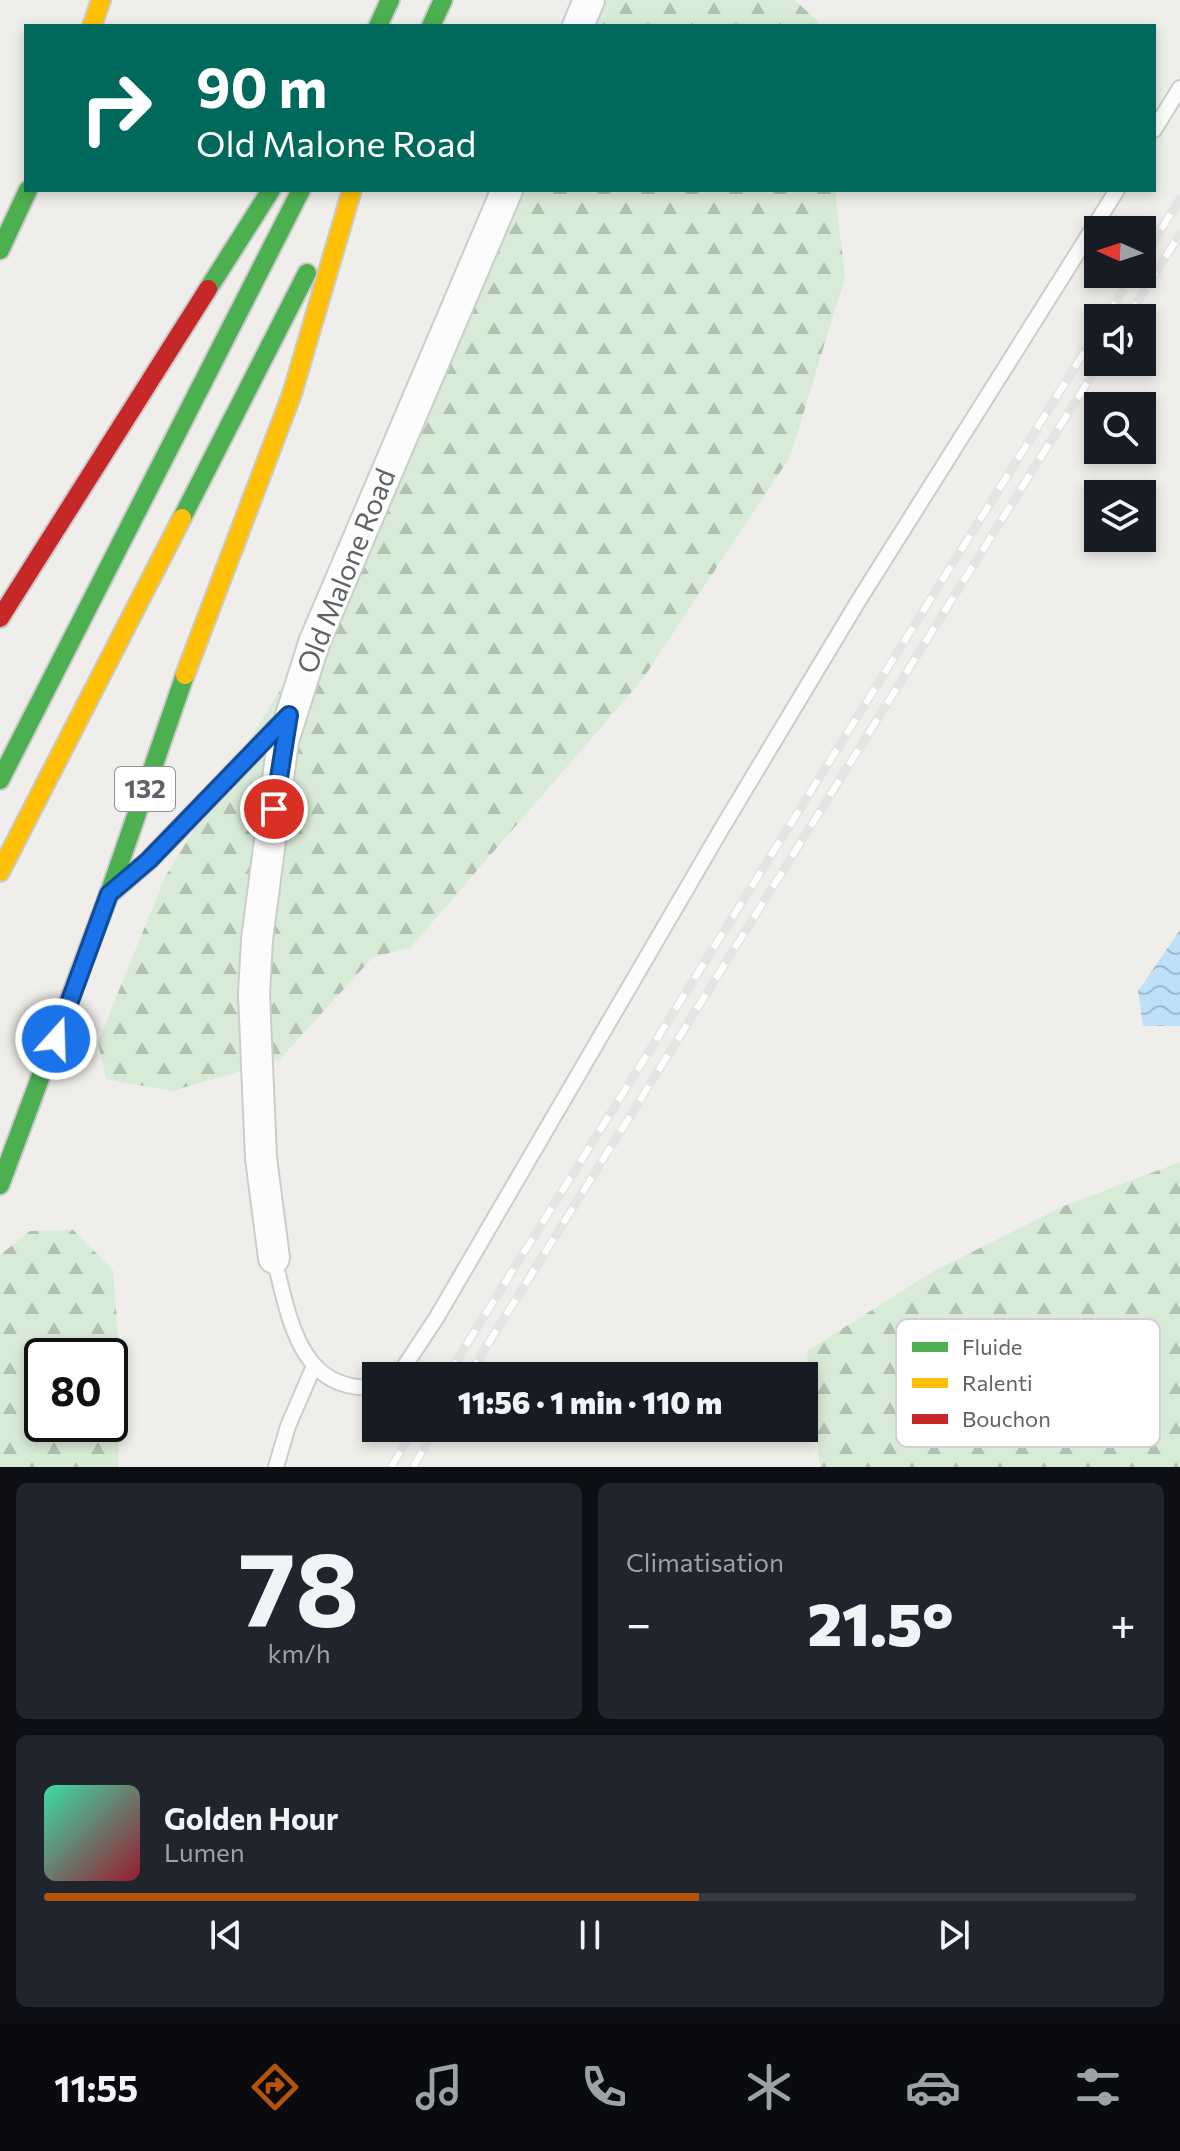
<!DOCTYPE html>
<html lang="fr">
<head>
<meta charset="utf-8">
<style>
	:root { --surface:#171b24; --page:#20242c; --text:#f1f3f6; --muted:#9ea1a6; --line:#363941; --accent:#b45309 }
	body { margin:0; font-family:Commissioner,sans-serif; background:var(--page); color:var(--text); height:100vh; display:flex; flex-direction:column; font-size:30px; white-space:nowrap }
	* { box-sizing:border-box; margin:0 }
	p { font-size:26px; color:var(--muted) }
	.icon { flex:none; width:44px; height:44px; fill:none; stroke:currentColor; stroke-width:2; stroke-linecap:round; stroke-linejoin:round }
	.map { position:relative; height:1467px; overflow:hidden }
	.drawer { display:flex; flex-direction:column; gap:16px; padding:16px; background:#0d0f14; flex:1 }
	.drawer>* { flex:none }
	.guide { position:absolute; left:24px; top:24px; width:1132px; height:168px; border-radius:0px; box-shadow:0 4px 12px #0003; background:#00695c; color:#fff; overflow:hidden }
	.needle { width:52px; rotate:273deg }
	.fabs { position:absolute; left:1084px; top:216px; display:grid; gap:16px }
	.fabs a { display:grid; place-items:center; width:72px; height:72px; border-radius:0px; background:var(--surface); box-shadow:0 4px 12px #0003; font-size:40px }
	.speed { position:absolute; left:24px; top:1338px; display:flex; gap:16px; font-size:40px; font-weight:700; text-align:center }
	.speed>* { display:grid; place-content:center; width:104px; height:104px; border-radius:50%; background:var(--surface); box-shadow:0 4px 12px #0003; line-height:1 }
	.speed .limit { border:4px solid #111; border-radius:12px; background:#fff; color:#111 }
	.pin { position:absolute; display:grid; place-items:center; width:68px; height:68px; color:#fff; margin:-34px; border:4px solid #fff; border-radius:50%; box-shadow:0 2px 8px #0007 }
	.me { position:absolute; width:88px; margin:-44px; rotate:20deg; stroke-linejoin:round; filter:drop-shadow(0 0 6px #0008) }
	.turn { display:flex; align-items:center; gap:28px; height:168px; padding:0 40px; font-size:36px }
	.turn .icon { width:104px; height:104px; stroke-width:2.5 }
	.turn b { display:block; font-size:56px; line-height:68px }
	.big { font-size:60px; font-weight:800; line-height:1.1 }
	.drawer .tile { flex:1; display:flex; flex-direction:column; justify-content:center; gap:12px; min-width:0; padding:0 28px; border-radius:12px; background:var(--page) }
	.drawer .dial { align-items:center; gap:0 }
	.dial b { font-size:104px; line-height:1 }
	.song { display:flex; align-items:center; gap:24px }
	.cover { width:96px; height:96px; border-radius:12px; background:linear-gradient(135deg,hsl(160 70% 55%),hsl(350 70% 35%)) }
	.played { height:8px; border-radius:4px; background:linear-gradient(90deg,var(--accent) 60%,var(--line) 60%) }
	.keys { display:flex; justify-content:space-around; direction:ltr }
	.heat { display:flex; justify-content:space-between; align-items:center; font-size:44px; direction:ltr }
	.drawer .tiles { flex:1; display:grid; gap:16px; grid-template-columns:1fr 1fr }
	.tile:last-child { grid-column:span 2 }
	.trip { position:absolute; left:362px; top:1362px; width:456px; height:80px; border-radius:0px; background:var(--surface); box-shadow:0 4px 12px #0003; font-weight:800; line-height:80px; text-align:center }
	.tabs { display:flex; height:128px; justify-content:space-around; align-items:center; background:#090b0e; color:var(--muted) }
	.tabs .icon { width:56px; height:56px }
	.tabs .active { color:var(--accent) }
	.tabs b { font-size:36px; color:var(--text) }
	.map>svg:first-child { display:block }
</style>
</head>
<body>
<div class="map">
<svg width="1180" height="1467" viewBox="0 0 1180 1467">
	<defs>
		<pattern id="forest-firs" width="22" height="20" patternUnits="userSpaceOnUse" patternTransform="scale(2)"><rect width="22" height="20" fill="#d8ebd6"/><path d="M5 1l3.5 6h-7zM16 11l3.5 6h-7z" fill="#b2c2b1"/></pattern>
		<pattern id="water-waves" width="16" height="10" patternUnits="userSpaceOnUse" patternTransform="scale(2)"><rect width="16" height="10" fill="#bfe0f9"/><path d="M0 5q4-4 8 0t8 0" fill="none" stroke="#9eb9cd"/></pattern>
	</defs>
	<rect width="100%" height="100%" fill="#efeeea"/>
	<g fill="url(#forest-firs)" fill-rule="evenodd">
		<polygon points="594,0 794,0 817,20 818,26 580,26"/>
		<polygon points="501,190 835,190 845,277 790,457 642,680 410,948 373,957 279,1060 172,1091 106,1079 98,1042 165,877 291,673"/>
		<polygon points="1180,1162 1180,1467 820,1467 807,1351 934,1271 1064,1206"/>
		<path d="M73,1230L113,1270L121,1377L118,1467H0V1255L30,1231ZM110,1356V1424H42V1356Z"/>
	</g>
	<polygon fill="url(#water-waves)" points="1180,930 1180,1026 1143,1026 1138,991"/>
	<g fill="none" stroke-linecap="round" stroke-linejoin="round">
		<defs>
			<g id="lane">
				<polyline points="1154,130 1180,88"/>
				<path d="M274,1258C289,1315 298,1394 376,1387"/>
				<polyline points="398,1376 437,1317 722,828 859,600 1117,190"/>
				<polyline points="276,1467 288,1426 314,1366"/>
			</g>
			<g id="street">
				<polyline points="578,26 589,0"/>
				<polyline points="274,1258 261,1158 254,994 257,940 283,741 314,643 507,190"/>
			</g>
			<g id="fast">
				<polyline points="378,26 390,0"/>
				<polyline points="431,26 443,0"/>
				<polyline points="0,250 28,190"/>
				<polyline points="208,289 271,190"/>
				<polyline points="182,518 307,273"/>
				<polyline points="0,780 301,190"/>
				<polyline points="0,1185 109,894 185,675"/>
			</g>
			<g id="slow">
				<polyline points="92,26 101,0"/>
				<polyline points="185,675 292,394 352,190"/>
				<polyline points="0,872 182,518"/>
				<polyline points="111,893 149,860 289,715"/>
			</g>
			<polyline id="jam" points="0,618 208,289"/>
		</defs>
		<use href="#lane" stroke="#cbcccc" stroke-width="18"/>
		<use href="#street" stroke="#cbcccc" stroke-width="34"/>
		<use href="#fast" stroke="#cacacb" stroke-width="22"/>
		<use href="#slow" stroke="#cacacb" stroke-width="22"/>
		<use href="#jam" stroke="#cacacb" stroke-width="22"/>
		<use href="#lane" stroke="#fdfcfc" stroke-width="14"/>
		<use href="#street" stroke="#fdfcfc" stroke-width="30"/>
		<use href="#fast" stroke="#4caf50" stroke-width="18"/>
		<use href="#slow" stroke="#ffc107" stroke-width="18"/>
		<use href="#jam" stroke="#c62828" stroke-width="18"/>
		<defs>
			<g id="rail">
				<polyline points="1142,260 1180,199"/>
				<polyline points="1106,318 1133,274"/>
				<polyline points="1127,318 1180,234"/>
				<polyline points="447,1376 1098,330"/>
				<polyline points="468,1376 1100,362"/>
				<polyline points="391,1467 415,1428"/>
				<polyline points="413,1467 436,1428"/>
			</g>
		</defs>
		<use href="#rail" stroke="#e4e4e4" stroke-width="9"/>
		<use href="#rail" stroke="#fff" stroke-width="6" stroke-dasharray="18" stroke-linecap="butt"/>
	</g>
	<g fill="none" stroke-linecap="round" stroke-linejoin="round">
		<defs>
			<polyline id="route" points="56,1039 109,894 149,860 289,715 274,809"/>
		</defs>
		<use href="#route" stroke="#114b97" stroke-width="20"/>
		<use href="#route" stroke="#1a73e8" stroke-width="14"/>
	</g>
	<g text-anchor="middle" stroke-width="6" stroke-linejoin="round" paint-order="stroke">
		<rect fill="#fff" stroke="#8f9295" stroke-width="2" x="115" y="767" width="60" height="44" rx="6"/>
		<g font-size="26" font-weight="bold" fill="#5f6368">
			<text x="145" y="798">132</text>
		</g>
		<g font-size="28" fill="#5f6368" stroke="#fff">
			<text transform="translate(346 571) rotate(-68)" y="10">Old Malone Road</text>
		</g>
	</g>
	<rect x="896" y="1319" width="264" height="128" rx="12" fill="#fff" stroke="#cfd0d2" stroke-width="2"/>
	<rect x="912" y="1342" width="36" height="10" fill="#4caf50"/>
	<rect x="912" y="1378" width="36" height="10" fill="#ffc107"/>
	<rect x="912" y="1414" width="36" height="10" fill="#c62828"/>
	<g font-size="22" fill="#5f6368">
		<text x="962" y="1355">Fluide</text>
		<text x="962" y="1391">Ralenti</text>
		<text x="962" y="1427">Bouchon</text>
	</g>
</svg>
<div class="fabs">
<a><svg class="needle" viewBox="-14 -14 28 28"><path d="M0-13l5 13h-10z" fill="#e53935"/><path d="M0 13l5-13h-10z" fill="#9ea1a6"/></svg></a>
<a><svg class="icon" aria-label="sound" viewBox="0 0 24 24"><path d="M4 9h4l5-4v14l-5-4H4zM17 9q2 3 0 6"/></svg></a>
<a><svg class="icon" aria-label="search" viewBox="0 0 24 24"><circle cx="10" cy="10" r="6"/><path d="M15 15l6 6"/></svg></a>
<a><svg class="icon" aria-label="layers" viewBox="0 0 24 24"><path d="M12 4l9 5-9 5-9-5zM3 14l9 5 9-5"/></svg></a>
</div>
<div class="speed"><div class="limit">80</div></div>
<div class="pin" style="left:274px;top:809px;background:#d93025"><svg class="icon" aria-label="arrive" viewBox="0 0 24 24"><path d="M6 21V4h12l-3 4 3 4H6"/></svg></div>
<svg class="me" style="left:56px;top:1039px" viewBox="-20 -20 40 40"><circle r="17" fill="#1a73e8" stroke="#fff" stroke-width="3"/><path d="M0-11L8 9 0 5-8 9z" fill="#fff"/></svg>
<div class="trip">11:56 · 1 min · 110 m</div>
<div class="guide">
<div class="turn"><svg class="icon" aria-label="right" viewBox="0 0 24 24"><path d="M7 20v-9h11M14 6l5 5-5 5"/></svg><div><b>90 m</b>Old Malone Road</div></div>
</div>
</div>
<section class="drawer">
<div class="tiles">
<div class="tile dial"><b>78</b><p>km/h</p></div>
<div class="tile"><p>Climatisation</p>
<div class="heat"><a>−</a><b class="big">21.5°</b><a>+</a></div>
</div>
<div class="tile">
<div class="song"><i class="cover"></i><div><b>Golden Hour</b><p>Lumen</p></div></div>
<div class="played"></div>
<div class="keys"><svg class="icon" aria-label="previous" viewBox="0 0 24 24"><path d="M18 5L8 12l10 7zM5 5v14"/></svg><svg class="icon" aria-label="pause" viewBox="0 0 24 24"><path d="M8 5v14M16 5v14"/></svg><svg class="icon" aria-label="next" viewBox="0 0 24 24"><path d="M6 5l10 7-10 7zM19 5v14"/></svg></div>
</div>
</div>
</section>
<nav class="tabs">
<b>11:55</b>
<svg class="icon active" aria-label="directions" viewBox="0 0 24 24"><path d="M12 3l9 9-9 9-9-9zM9 14v-3h6M13 9l2 2-2 2"/></svg>
<svg class="icon" aria-label="music" viewBox="0 0 24 24"><path d="M9 18V5l10-2v13"/><circle cx="6" cy="18" r="3"/><circle cx="16" cy="16" r="3"/></svg>
<svg class="icon" aria-label="phone" viewBox="0 0 24 24"><path d="M5 4h4l2 5-3 2q2 4 5 5l2-3 5 2v4C11 20 4 13 5 4z"/></svg>
<svg class="icon" aria-label="climate" viewBox="0 0 24 24"><path d="M12 3v18M4 7l16 10M4 17L20 7"/></svg>
<svg class="icon" aria-label="car" viewBox="0 0 24 24"><path d="M5 17H2v-5l4-1 3-4h7l3 4 3 1v5h-3M9 17h6M6 11h13"/><circle cx="7" cy="17" r="2"/><circle cx="17" cy="17" r="2"/></svg>
<svg class="icon" aria-label="filters" viewBox="0 0 24 24"><path d="M4 7h16M4 17h16"/><circle cx="9" cy="7" r="2"/><circle cx="15" cy="17" r="2"/></svg>
</nav>
</body>
</html>
